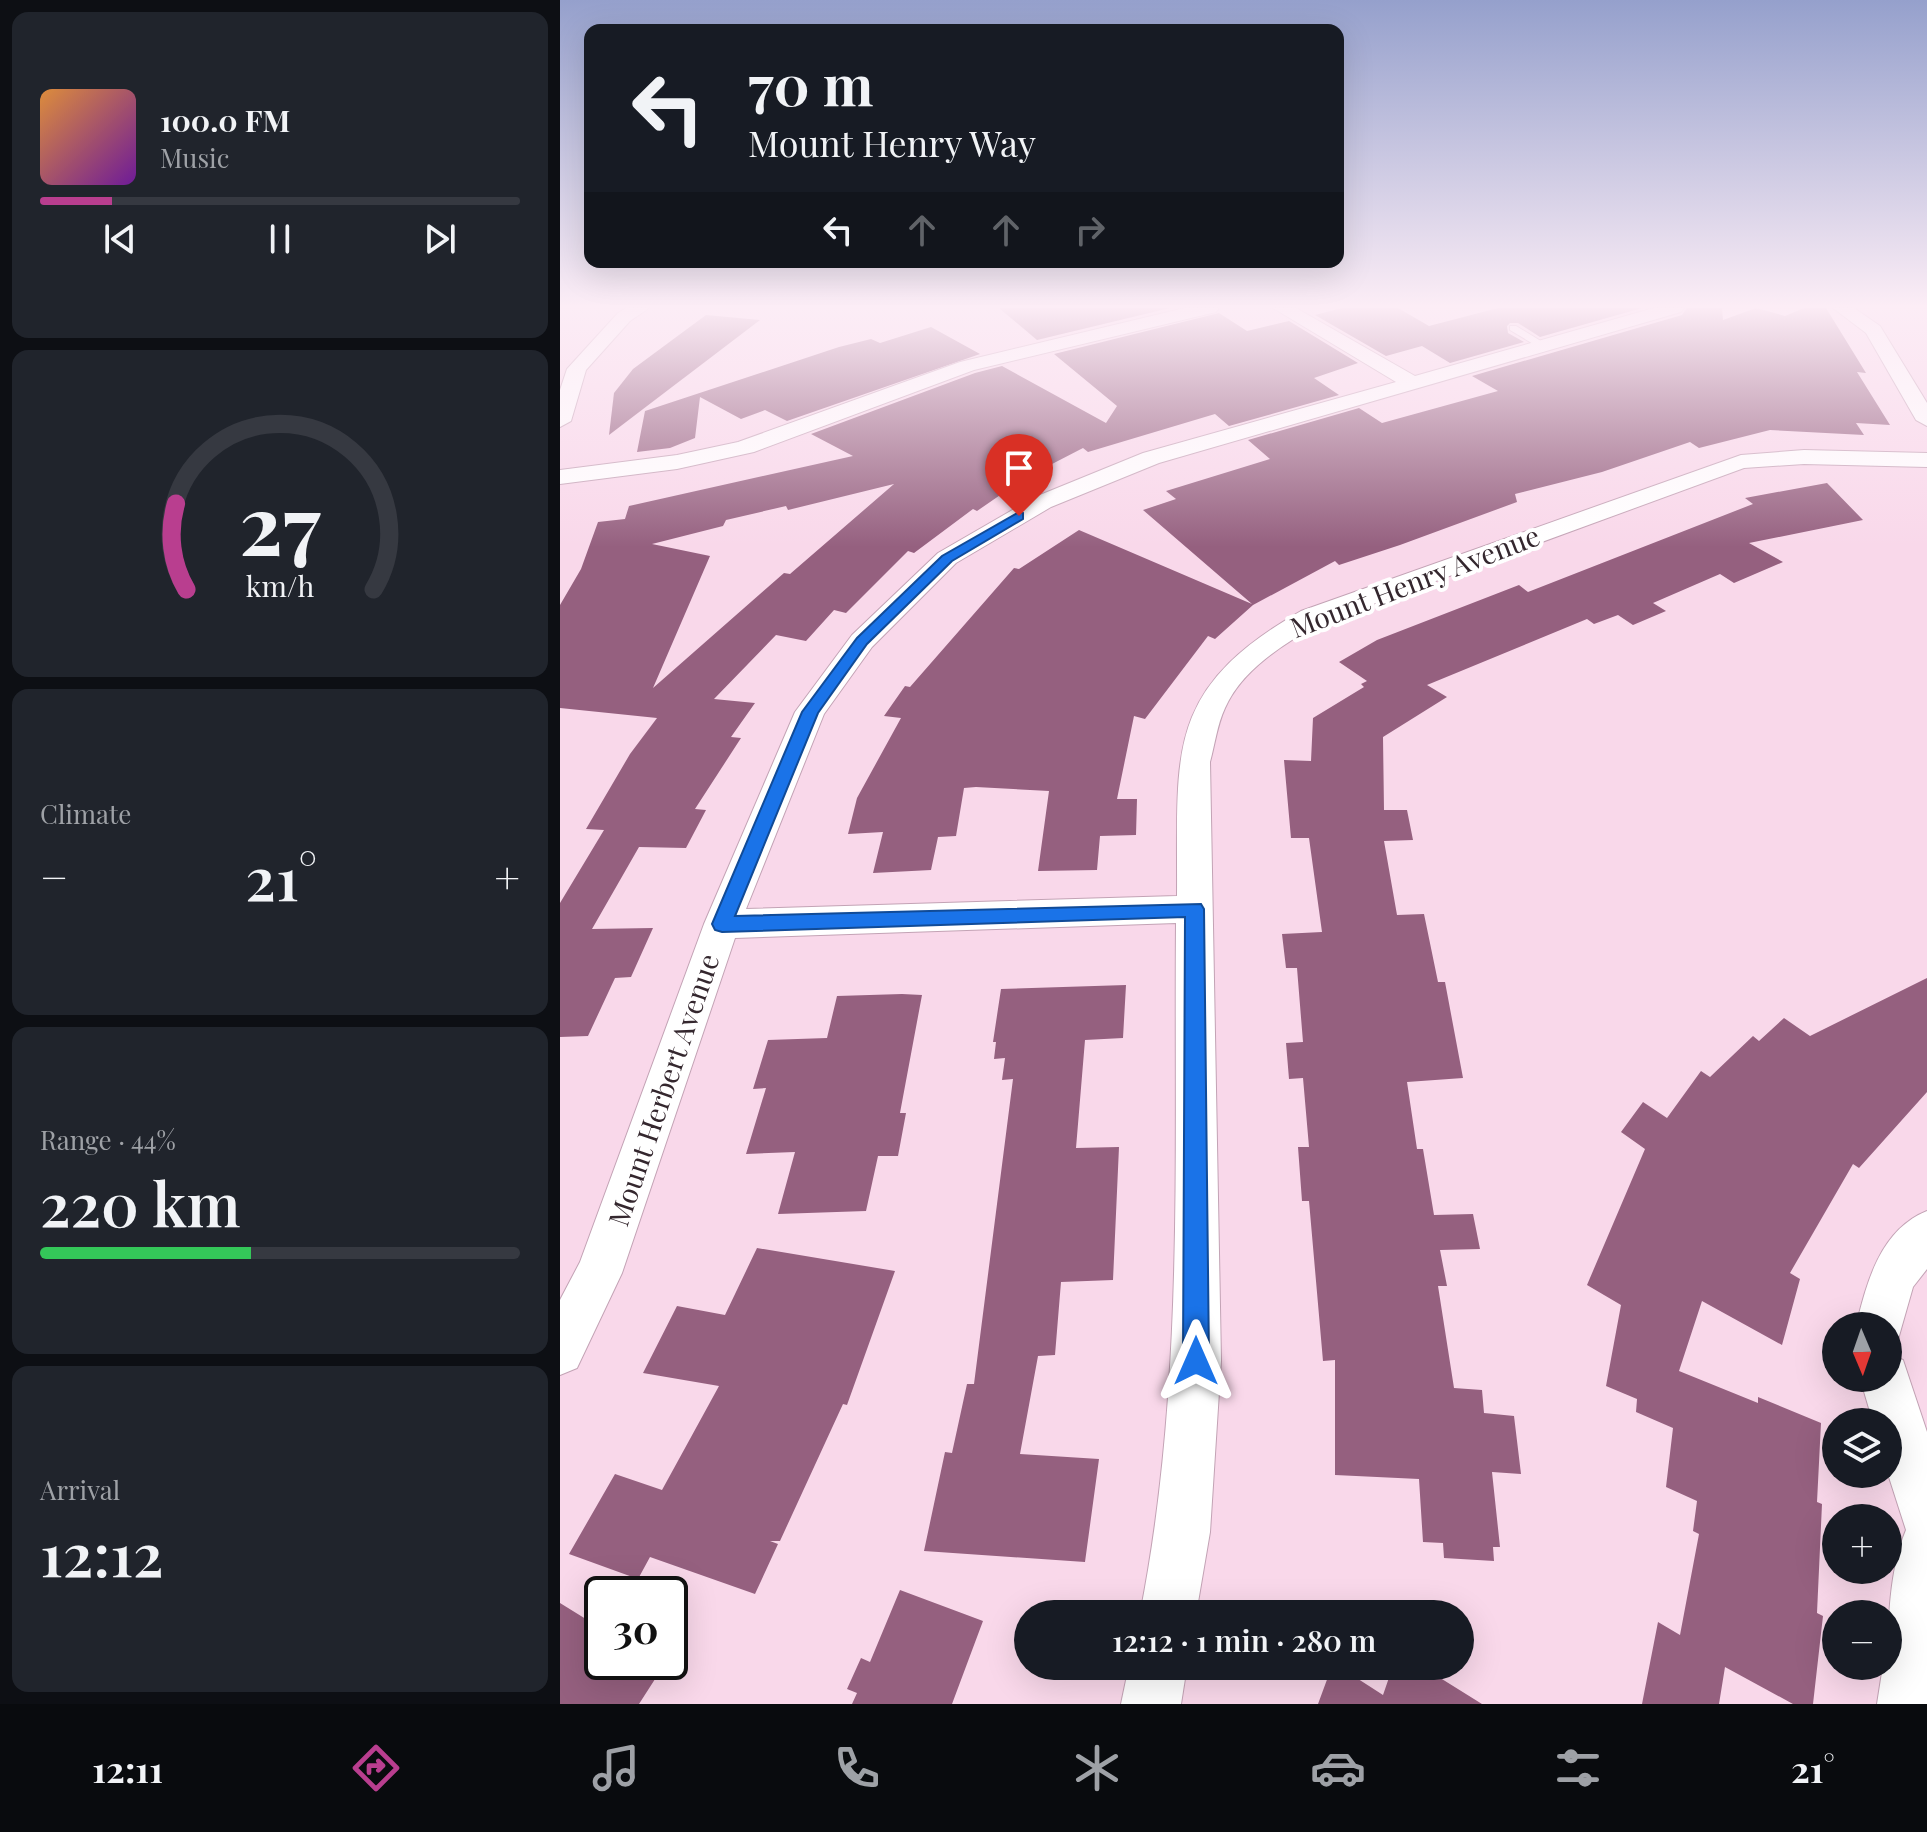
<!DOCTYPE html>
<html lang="en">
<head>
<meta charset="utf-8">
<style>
	:root { --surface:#171b24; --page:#20242c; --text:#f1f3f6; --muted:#9ea1a6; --line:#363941; --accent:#b93e8f }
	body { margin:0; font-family:"Playfair Display",serif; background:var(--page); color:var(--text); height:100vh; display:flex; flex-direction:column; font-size:30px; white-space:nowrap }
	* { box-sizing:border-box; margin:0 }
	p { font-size:26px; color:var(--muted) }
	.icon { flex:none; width:44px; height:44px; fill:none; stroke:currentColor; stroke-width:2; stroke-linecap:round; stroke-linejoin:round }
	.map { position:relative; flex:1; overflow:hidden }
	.drawer { display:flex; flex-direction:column; gap:12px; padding:12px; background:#0d0f14; width:560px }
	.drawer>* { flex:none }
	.guide { position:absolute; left:24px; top:24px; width:760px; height:244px; border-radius:16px; box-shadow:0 8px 32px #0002; background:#171b24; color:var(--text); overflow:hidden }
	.needle { width:52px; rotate:178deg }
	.buttons { position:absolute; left:1262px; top:1312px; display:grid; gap:16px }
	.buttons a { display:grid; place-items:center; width:80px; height:80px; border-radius:50%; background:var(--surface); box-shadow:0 8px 32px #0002; font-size:40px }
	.speed { position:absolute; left:24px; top:1576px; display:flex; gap:16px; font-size:40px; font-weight:700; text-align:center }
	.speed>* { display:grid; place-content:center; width:104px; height:104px; border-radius:50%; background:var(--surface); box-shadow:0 8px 32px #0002; line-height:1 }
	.speed .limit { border:4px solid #111; border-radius:12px; background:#fff; color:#111 }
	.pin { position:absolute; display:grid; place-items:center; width:68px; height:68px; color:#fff; margin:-82px -34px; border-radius:50% 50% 50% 0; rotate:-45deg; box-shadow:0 0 8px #0007 }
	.pin .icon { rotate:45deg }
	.me { position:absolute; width:88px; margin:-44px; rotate:0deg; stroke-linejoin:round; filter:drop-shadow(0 0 6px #0008) }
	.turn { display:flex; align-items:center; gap:28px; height:168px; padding:0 32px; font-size:36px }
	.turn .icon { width:104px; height:104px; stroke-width:2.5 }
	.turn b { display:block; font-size:56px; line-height:68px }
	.lanes { display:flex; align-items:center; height:76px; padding:0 32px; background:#0003; justify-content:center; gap:40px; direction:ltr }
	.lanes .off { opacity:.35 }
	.big { font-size:60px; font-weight:600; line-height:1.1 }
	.drawer .widget { flex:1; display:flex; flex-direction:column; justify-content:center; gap:12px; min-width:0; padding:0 28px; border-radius:16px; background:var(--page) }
	.drawer .dial { align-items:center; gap:0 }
	.dial svg { height:208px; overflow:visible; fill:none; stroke:var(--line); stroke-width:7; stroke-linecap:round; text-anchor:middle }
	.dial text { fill:var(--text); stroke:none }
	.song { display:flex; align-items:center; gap:24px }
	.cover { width:96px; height:96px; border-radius:12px; background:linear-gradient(135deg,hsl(30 70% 55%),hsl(280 70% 35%)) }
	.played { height:8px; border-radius:4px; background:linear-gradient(90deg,var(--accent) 15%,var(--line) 15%) }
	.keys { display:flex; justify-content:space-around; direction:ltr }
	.heat { display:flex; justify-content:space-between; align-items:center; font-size:44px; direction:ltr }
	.charge { height:12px; border-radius:6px; background:linear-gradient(90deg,#34c759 44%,var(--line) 0) }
	.trip { position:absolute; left:454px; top:1600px; width:460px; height:80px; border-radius:40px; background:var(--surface); box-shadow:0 8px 32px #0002; font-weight:600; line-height:80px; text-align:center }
	.dock { display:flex; height:128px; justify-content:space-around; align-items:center; background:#090b0e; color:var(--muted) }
	.dock .icon { width:56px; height:56px }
	.dock .selected { color:var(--accent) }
	.dock b { font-size:36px; color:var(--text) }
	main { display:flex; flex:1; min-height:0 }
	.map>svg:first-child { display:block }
</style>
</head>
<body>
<main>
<section class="drawer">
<div class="widget">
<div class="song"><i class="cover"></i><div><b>100.0 FM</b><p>Music</p></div></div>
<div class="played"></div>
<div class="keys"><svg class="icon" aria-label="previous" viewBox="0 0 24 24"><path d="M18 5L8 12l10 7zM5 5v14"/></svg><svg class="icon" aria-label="pause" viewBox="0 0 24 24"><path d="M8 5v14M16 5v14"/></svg><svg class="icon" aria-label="next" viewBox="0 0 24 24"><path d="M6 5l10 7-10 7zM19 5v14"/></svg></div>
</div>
<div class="widget dial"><svg viewBox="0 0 100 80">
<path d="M14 69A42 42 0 1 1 86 69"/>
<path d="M14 69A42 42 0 0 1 10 36" stroke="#b93e8f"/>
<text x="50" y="56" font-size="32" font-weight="700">27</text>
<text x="50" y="72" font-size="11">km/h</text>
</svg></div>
<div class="widget"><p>Climate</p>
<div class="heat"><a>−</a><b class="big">21°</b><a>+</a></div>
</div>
<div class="widget"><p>Range · 44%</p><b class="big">220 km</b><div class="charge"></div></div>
<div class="widget"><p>Arrival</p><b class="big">12:12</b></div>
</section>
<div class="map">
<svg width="1367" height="1704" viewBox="0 0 1367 1704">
	<rect width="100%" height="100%" fill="#f9d8ea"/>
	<g fill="#95607f" fill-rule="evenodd">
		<polygon points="439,308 610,308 477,340"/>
		<polygon points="782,308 838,308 869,326 938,308 1082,308 980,337 958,323 950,323 947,326 948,333 964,342 890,363 862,346 826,356 755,315"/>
		<polygon points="1127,308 1162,308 1163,320 1196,308 1225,316 1244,308 1266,308 1306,373 1297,372 1330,425 1296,423 1304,435 1210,430 1139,448 1130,442 1042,472 955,494 957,502 840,545 779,565 775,561 693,605 655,639 648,636 585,719 574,716 557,799 577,799 576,835 540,836 537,870 478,871 489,791 416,787 404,788 396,836 378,837 371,870 313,873 323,832 288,834 297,798 341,718 324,716 345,686 350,687 454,568 459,569 519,530 692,604 583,510 616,499 606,491 710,459 688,440 799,408 822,423 938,391 912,376 1122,315"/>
		<path d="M659,313L687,331L729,321L798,363L754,378L779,395L669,426L655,414L528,452L523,448L465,478L417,511L413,509L354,553L348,551L286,613L274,610L246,641L216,635L154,699L195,703L171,737L181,738L135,809L146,810L126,848L79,847L32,929L93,928L71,977L55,978L28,1036L0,1037V903L44,830L26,829L70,754L97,718L0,708V605L21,569L38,522L65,519L69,506L293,456L251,434L415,373L442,366L546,423L557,406L494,354ZM334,484L230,574L224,573L93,688L150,556L92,544L163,526L166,520L226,506L228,510Z"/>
		<polygon points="146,315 200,320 49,435 54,393 73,369"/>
		<polygon points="371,327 420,354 227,421 205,410 181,419 140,397 135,438 110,448 77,452 85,411 279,347 311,339 320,343"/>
		<polygon points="1267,483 1303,520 1189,543 1223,562 1174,583 1160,574 1093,603 1106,611 1073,625 1058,615 1034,624 1027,619 867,685 887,697 823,737 824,810 847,810 853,840 824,841 837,915 864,914 878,982 885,982 903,1078 847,1082 857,1149 863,1149 874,1215 913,1214 920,1249 880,1250 887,1286 878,1286 894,1388 922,1390 924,1413 954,1416 961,1474 932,1472 940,1547 933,1547 934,1561 884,1558 883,1543 863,1542 859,1479 775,1475 775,1360 763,1361 749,1201 742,1201 738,1147 749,1147 743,1078 729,1079 726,1043 743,1042 737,968 726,968 722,934 762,932 749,838 731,838 724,760 751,761 753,718 804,687 801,684 807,681 779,662 817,640 959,585 968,592 1193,504 1185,498"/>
		<polygon points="1367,978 1367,1092 1299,1168 1293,1164 1230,1273 1240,1279 1222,1345 1142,1301 1119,1371 1198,1403 1198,1397 1261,1423 1257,1502 1262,1504 1257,1613 1263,1616 1253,1704 1233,1704 1165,1667 1159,1704 1082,1704 1098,1622 1120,1635 1139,1534 1133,1531 1137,1501 1106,1487 1113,1428 1076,1412 1077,1399 1046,1386 1061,1305 1027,1285 1085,1149 1061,1132 1083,1102 1107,1118 1141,1071 1150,1077 1193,1036 1199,1041 1224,1018 1250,1036"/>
		<polygon points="566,985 563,1038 525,1040 516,1148 559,1147 553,1280 501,1282 495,1355 478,1356 460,1454 539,1459 525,1562 364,1551 385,1452 392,1453 407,1384 414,1384 453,1079 442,1080 445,1058 434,1059 436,1042 433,1042 441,989"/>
		<polygon points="342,994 362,995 340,1113 346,1113 338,1156 318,1156 306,1211 218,1214 235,1152 186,1154 206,1088 193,1089 208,1040 267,1038 277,996"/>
		<polygon points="197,1248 335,1271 287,1405 283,1404 220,1541 210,1541 218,1544 195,1594 90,1557 78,1579 9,1554 55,1474 102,1490 159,1386 83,1373 117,1306 165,1315"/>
		<polygon points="340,1590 423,1621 392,1704 292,1704 297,1693 287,1689 301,1658 310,1662"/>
		<polygon points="0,1603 42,1629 42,1662 106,1662 79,1704 0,1704"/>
		<polygon points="772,1666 778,1666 823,1695 833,1666 861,1666 922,1704 758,1704"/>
	</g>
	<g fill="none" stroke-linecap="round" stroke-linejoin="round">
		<defs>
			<polygon id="service" points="950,326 956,326 989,346 980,348 950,330"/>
			<g id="minor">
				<polygon points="66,308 89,308 70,321 26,370 11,421 0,427 0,390 7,369 58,313"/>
				<polygon points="625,308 659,308 656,312 414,370 194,452 117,469 0,484 0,470 117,455 178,442 400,362"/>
				<path d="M713,308H736L855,376L1094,308H1124L1121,312L599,463L491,507L396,563L312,647L264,714L186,909L617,896C618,753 603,690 741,611L1181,455L1244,450L1367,453V467L1244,464L1184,468L761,623C725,643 682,669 665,708C657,725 655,744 650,762L661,1361L650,1532L636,1614H580C625,1387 614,1154 616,923L175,938L62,1273L17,1368L0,1375V1300L20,1262L144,924L235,712L292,635L378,553L475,497L583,453L836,382Z"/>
				<polygon points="1273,308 1294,308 1320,326 1367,403 1367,426 1356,420 1306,333"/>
				<path d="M1367,1211V1269L1353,1287L1337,1343L1328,1347V1326H1296C1307,1282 1320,1230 1367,1211Z"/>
				<path d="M1328,1354L1343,1360L1367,1432V1704H1317L1323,1666H1328C1328,1623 1329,1571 1346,1530L1328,1474V1422H1313L1300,1378H1328Z"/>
				<polygon points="569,1666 627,1666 621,1704 561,1704"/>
			</g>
		</defs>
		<use href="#service" stroke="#c3a3b5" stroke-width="2"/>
		<use href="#minor" stroke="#c3a3b5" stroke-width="2"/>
		<use href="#service" fill="#fff" fill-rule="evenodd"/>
		<use href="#minor" fill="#fff" fill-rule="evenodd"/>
	</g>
	<linearGradient id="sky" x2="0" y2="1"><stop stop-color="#95a0cc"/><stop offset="0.56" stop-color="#fcedf6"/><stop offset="1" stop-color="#fcedf6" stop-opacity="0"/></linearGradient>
	<rect width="1367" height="547" fill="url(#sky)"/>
	<polygon fill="#1a73e8" stroke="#114b97" stroke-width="2" points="459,512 463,513 463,519 392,561 307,644 258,713 175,916 641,904 644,909 649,1361 645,1370 636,1374 627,1370 623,1361 625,917 162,932 155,930 152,924 242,712 297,638 382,556"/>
	<g text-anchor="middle" stroke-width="8" stroke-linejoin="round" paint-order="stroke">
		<g font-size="28" fill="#34272e" stroke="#fff">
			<text transform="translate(855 582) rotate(-21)" y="10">Mount Henry Avenue</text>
			<text transform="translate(104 1090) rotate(-71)" y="10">Mount Herbert Avenue</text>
		</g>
	</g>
</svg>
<div class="buttons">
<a><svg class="needle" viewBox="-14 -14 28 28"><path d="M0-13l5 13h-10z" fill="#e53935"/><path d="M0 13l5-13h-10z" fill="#9ea1a6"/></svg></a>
<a><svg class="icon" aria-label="layers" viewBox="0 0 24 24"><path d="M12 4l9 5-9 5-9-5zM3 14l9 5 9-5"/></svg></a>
<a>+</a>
<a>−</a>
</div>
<div class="speed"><div class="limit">30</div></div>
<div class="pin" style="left:459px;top:516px;background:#d93025"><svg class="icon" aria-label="arrive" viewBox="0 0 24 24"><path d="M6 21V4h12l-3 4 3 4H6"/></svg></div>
<svg class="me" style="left:636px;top:1361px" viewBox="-20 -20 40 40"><path d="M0-17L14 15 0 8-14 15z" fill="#1a73e8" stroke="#fff" stroke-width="4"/></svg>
<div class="trip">12:12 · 1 min · 280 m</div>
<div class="guide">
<div class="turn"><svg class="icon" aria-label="left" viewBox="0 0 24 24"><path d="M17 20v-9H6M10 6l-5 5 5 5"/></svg><div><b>70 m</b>Mount Henry Way</div></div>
<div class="lanes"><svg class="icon" aria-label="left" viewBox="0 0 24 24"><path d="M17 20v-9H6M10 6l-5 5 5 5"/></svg><svg class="icon off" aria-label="ahead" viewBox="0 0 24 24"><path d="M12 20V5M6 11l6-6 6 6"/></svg><svg class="icon off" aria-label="ahead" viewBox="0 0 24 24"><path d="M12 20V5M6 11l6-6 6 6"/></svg><svg class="icon off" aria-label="right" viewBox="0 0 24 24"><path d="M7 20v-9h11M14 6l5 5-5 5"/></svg></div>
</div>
</div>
</main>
<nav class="dock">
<b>12:11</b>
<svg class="icon selected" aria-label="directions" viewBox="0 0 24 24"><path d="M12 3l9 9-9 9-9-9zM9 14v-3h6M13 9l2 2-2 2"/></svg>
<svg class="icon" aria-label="music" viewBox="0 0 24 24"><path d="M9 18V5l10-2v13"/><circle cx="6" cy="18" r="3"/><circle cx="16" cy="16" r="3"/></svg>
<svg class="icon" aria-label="phone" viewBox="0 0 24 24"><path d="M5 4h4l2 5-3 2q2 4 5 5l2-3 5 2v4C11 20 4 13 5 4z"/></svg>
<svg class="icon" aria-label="climate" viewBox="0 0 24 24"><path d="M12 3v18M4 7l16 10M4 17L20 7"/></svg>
<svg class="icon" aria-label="car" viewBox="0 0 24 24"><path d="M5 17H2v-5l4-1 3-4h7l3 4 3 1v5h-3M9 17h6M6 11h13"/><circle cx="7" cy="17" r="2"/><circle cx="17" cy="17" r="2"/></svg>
<svg class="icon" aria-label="filters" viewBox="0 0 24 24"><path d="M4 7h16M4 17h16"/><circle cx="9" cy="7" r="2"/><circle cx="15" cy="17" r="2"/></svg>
<b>21°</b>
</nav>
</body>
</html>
